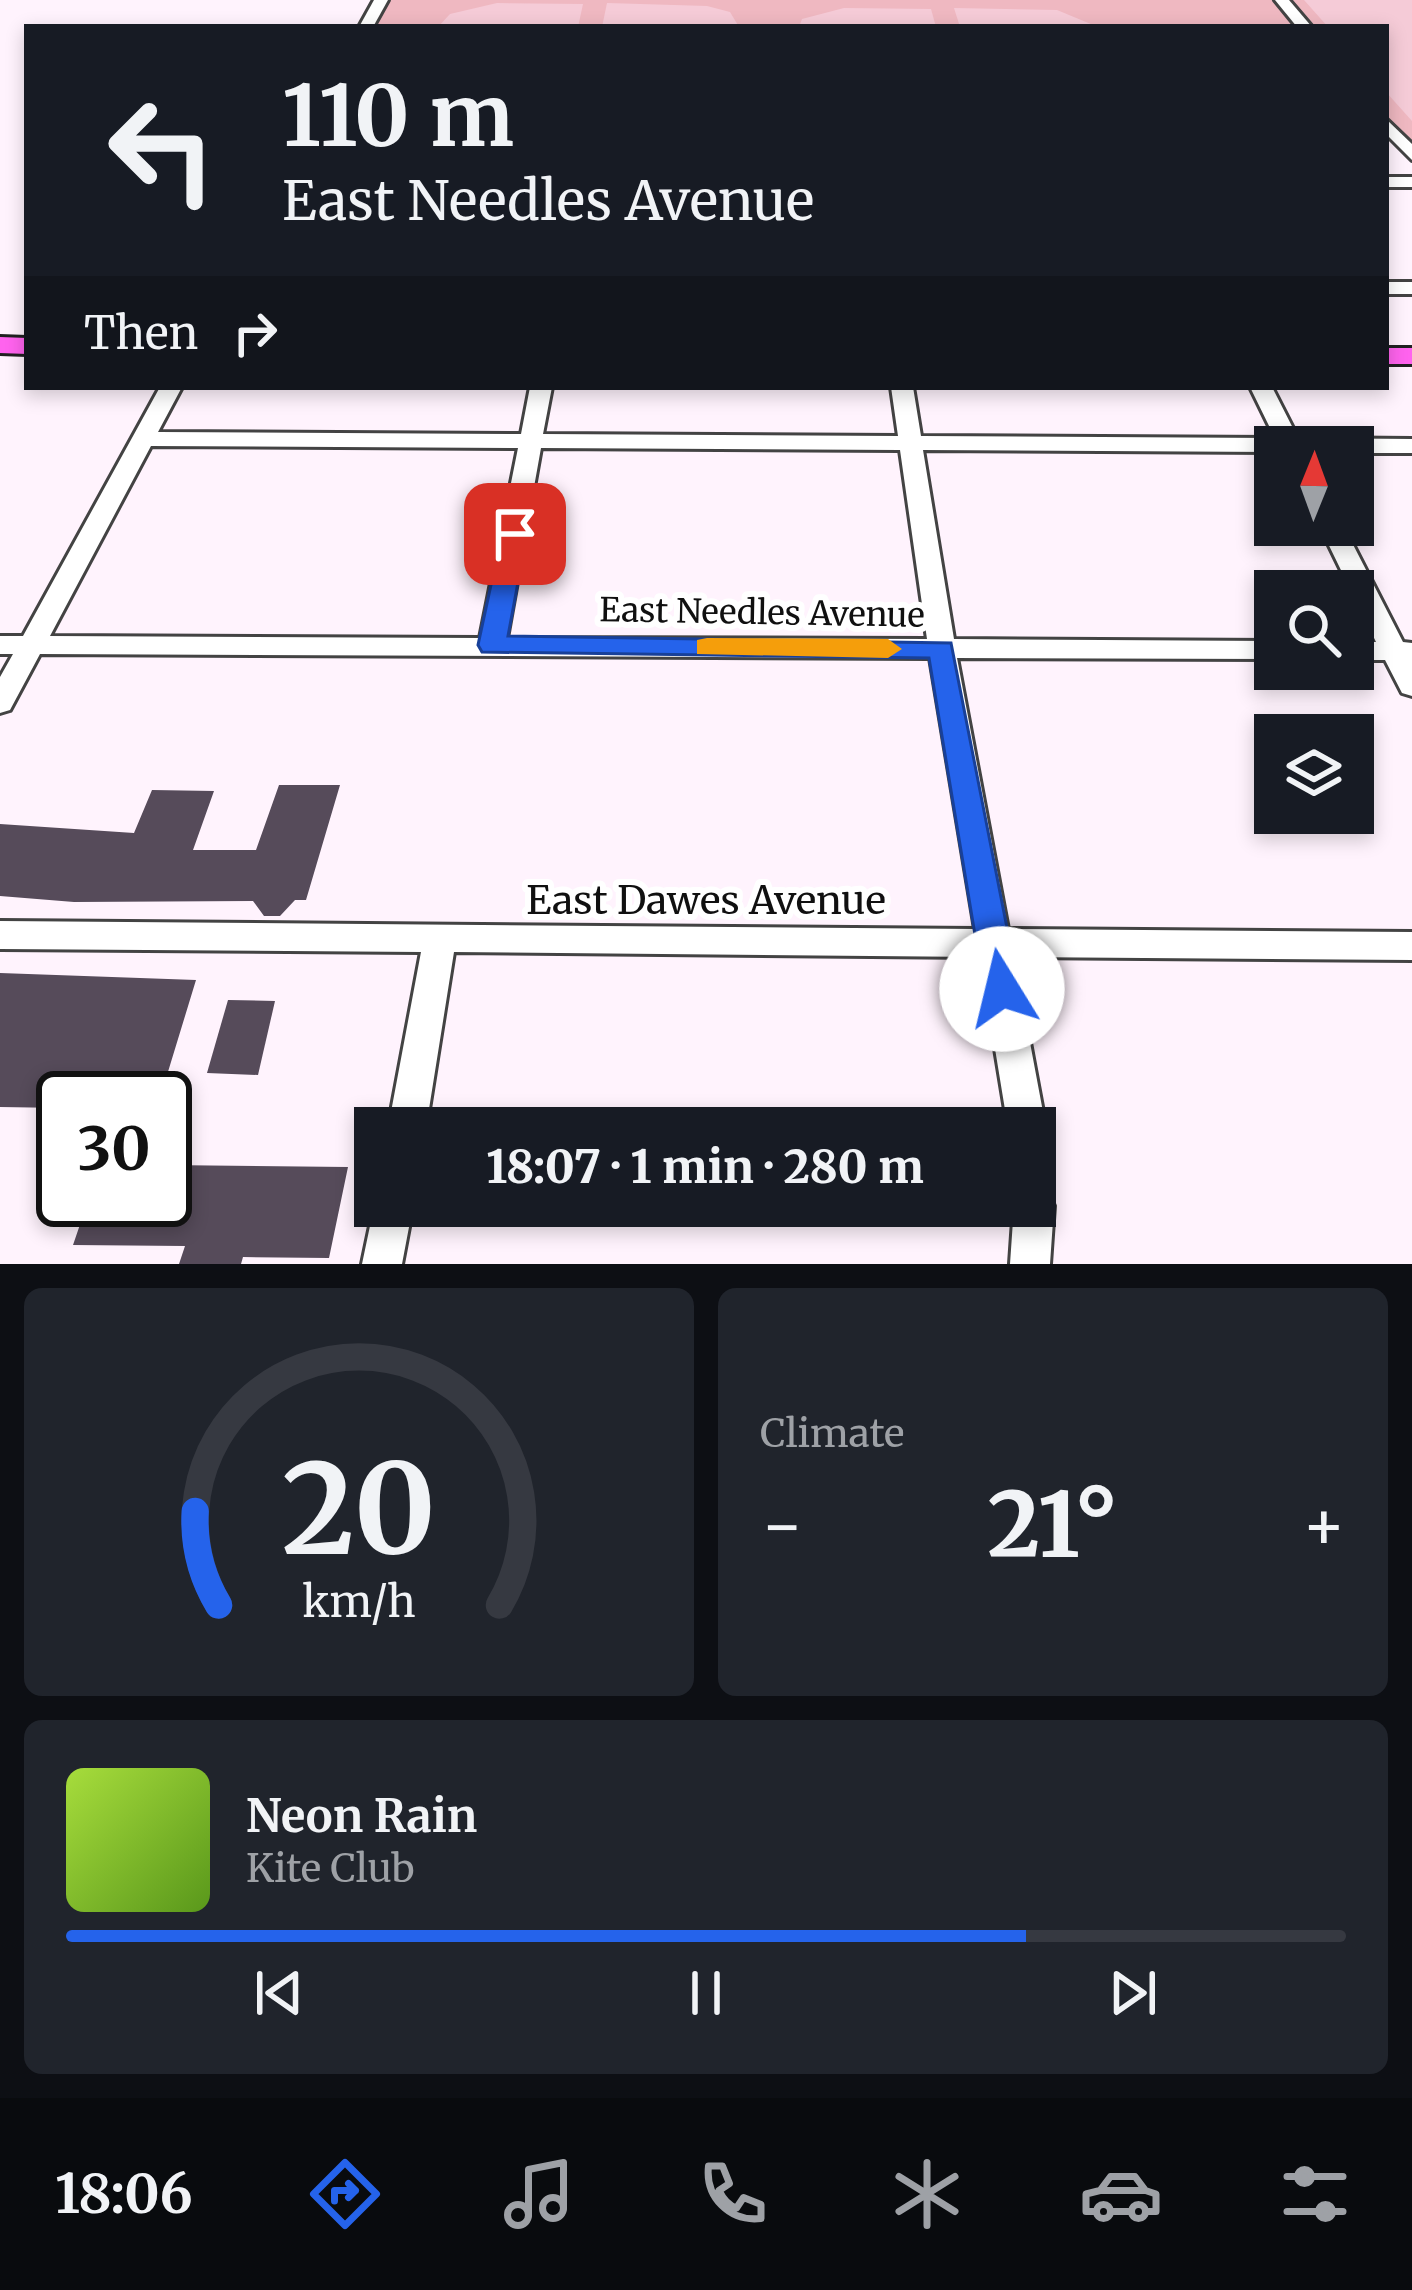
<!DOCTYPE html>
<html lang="en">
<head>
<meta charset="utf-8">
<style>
	:root { --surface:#171b24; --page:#20242c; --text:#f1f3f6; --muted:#9ea1a6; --line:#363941; --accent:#2563eb }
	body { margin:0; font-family:Merriweather,serif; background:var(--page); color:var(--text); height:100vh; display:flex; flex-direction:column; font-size:45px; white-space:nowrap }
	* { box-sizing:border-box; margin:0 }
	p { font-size:39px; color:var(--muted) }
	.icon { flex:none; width:66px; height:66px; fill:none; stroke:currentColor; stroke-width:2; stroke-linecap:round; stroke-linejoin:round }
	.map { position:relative; height:1264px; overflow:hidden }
	.side { display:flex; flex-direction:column; gap:24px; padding:24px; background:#0d0f14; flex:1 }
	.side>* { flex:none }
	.guide { position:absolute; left:24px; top:24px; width:1365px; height:366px; border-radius:0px; box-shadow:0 6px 18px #0003; background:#171b24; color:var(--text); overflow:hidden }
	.needle { width:78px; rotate:1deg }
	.controls { position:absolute; left:1254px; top:426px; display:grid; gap:24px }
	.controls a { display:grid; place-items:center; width:120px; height:120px; border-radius:0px; background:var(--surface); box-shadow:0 6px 18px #0003; font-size:60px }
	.speed { position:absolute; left:36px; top:1071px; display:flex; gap:24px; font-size:60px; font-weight:700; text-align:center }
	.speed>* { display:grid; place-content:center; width:156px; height:156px; border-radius:50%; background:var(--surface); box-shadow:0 6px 18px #0003; line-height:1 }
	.speed .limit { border:6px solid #111; border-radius:18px; background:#fff; color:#111 }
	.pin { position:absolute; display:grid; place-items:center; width:102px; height:102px; color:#fff; margin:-51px; border-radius:24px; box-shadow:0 6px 18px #0006 }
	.me { position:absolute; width:132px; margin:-66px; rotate:351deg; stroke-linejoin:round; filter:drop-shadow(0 0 9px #0008) }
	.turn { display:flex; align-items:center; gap:42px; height:252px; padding:0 60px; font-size:54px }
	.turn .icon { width:156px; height:156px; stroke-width:2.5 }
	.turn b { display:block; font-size:84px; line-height:102px }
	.then { display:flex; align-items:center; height:114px; padding:0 60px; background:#0003; gap:24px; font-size:45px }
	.big { font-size:90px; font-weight:800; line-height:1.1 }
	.side .card { flex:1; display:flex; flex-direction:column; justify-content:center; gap:18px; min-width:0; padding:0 42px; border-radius:18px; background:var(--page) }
	.side .dial { align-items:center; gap:0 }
	.dial svg { height:312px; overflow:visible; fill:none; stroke:var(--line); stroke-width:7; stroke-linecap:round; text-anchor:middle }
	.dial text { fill:var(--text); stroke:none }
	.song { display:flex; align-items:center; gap:36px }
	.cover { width:144px; height:144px; border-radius:18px; background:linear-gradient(135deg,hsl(80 70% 55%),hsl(90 70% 35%)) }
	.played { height:12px; border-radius:6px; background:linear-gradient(90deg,var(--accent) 75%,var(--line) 75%) }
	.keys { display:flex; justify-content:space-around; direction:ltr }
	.heat { display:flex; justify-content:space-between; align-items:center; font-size:66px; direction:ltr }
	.side .tiles { flex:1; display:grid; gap:24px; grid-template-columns:1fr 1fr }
	.card:last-child { grid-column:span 2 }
	.trip { position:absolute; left:354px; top:1107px; width:702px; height:120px; border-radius:0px; background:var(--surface); box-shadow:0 6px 18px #0003; font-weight:800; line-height:120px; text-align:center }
	.dock { display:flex; height:192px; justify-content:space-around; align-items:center; background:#090b0e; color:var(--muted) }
	.dock .icon { width:84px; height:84px }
	.dock .selected { color:var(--accent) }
	.dock b { font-size:54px; color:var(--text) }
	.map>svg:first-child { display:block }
</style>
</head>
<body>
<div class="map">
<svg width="1412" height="1264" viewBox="0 0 1412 1264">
	<rect width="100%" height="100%" fill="#fff3fd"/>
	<polygon fill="#efb8c1" points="383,0 1412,0 1412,148 1386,133 1386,27 370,27"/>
	<g fill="#f5cbd7">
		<polygon points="1304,0 1412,0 1412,121 1386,92 1386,27 1328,27"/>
		<polygon points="497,3 583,4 578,27 438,27 450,14"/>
		<polygon points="607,3 707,6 730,12 739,27 602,27"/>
		<polygon points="844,8 931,9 936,27 799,27 802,19"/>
		<polygon points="954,8 1057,10 1098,27 960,27"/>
	</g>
	<g fill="#564b5a">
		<polygon points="279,785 340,785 306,900 295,900 280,916 264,916 253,901 74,902 0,896 0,824 134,833 152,790 214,791 193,850 256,850"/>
		<polygon points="0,973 196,980 160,1098 63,1098 63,1108 0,1107"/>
		<polygon points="228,1000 275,1001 258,1075 207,1073"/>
		<polygon points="165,1165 348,1167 329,1258 243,1257 241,1264 179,1264 185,1246 73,1245 87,1204 165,1200"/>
	</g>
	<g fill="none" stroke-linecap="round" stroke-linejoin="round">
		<defs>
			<g id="minor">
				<polygon points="374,0 388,0 373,27 359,27"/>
				<polygon points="1275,0 1289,0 1312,27 1297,27"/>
				<polygon points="1386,119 1412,144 1412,160 1386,134"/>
				<rect x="1386" y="177" width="26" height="10"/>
				<rect x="1386" y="282" width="26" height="12"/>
				<path d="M160,387H182L158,432L521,434L530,387H552L543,434L898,436L891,387H913L921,436L1275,438L1250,387H1272L1298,438L1412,439V453H1353V447H1275V452L923,450L954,639L1275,641V659L957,658L1008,929L1412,932V960L1014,957L1046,1128L1035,1142V1128H1008L980,957L454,952L426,1128H388L421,952L0,949V921L975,929L930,658L40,654L10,710L0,713V677L13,654H0V636H23ZM151,446L518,448L480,638L50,636ZM541,448L900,450L927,639L507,638Z"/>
				<polygon points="1319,525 1343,525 1403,642 1412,643 1412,696 1402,693 1385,660 1353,660 1353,642 1376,642"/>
				<polygon points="1035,1188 1048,1193 1054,1206 1050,1264 1010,1264 1014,1206 1035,1206"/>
				<polygon points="375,1202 375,1206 413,1206 402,1264 362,1264"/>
			</g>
			<g id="major">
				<polygon points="0,337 27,338 27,354 0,353"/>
				<rect x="1386" y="348" width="26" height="16"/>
			</g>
		</defs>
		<use href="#minor" stroke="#434343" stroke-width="6"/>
		<use href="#major" stroke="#212121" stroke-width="6"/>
		<use href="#minor" fill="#fff" fill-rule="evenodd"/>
		<use href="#major" fill="#ff63ee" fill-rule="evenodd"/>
	</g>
	<polygon fill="#2563eb" stroke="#184099" stroke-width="3" points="515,526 527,534 508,636 951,643 1019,989 1014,999 1002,1004 989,999 984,989 929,658 482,652 478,645 502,534"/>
	<polygon fill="#f59e0b" points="707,638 888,639 902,649 888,658 697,654 697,640"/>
	<g text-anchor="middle" stroke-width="12" stroke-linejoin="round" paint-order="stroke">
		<g font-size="33" fill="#101010" stroke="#fff">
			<text transform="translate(762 612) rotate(1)" y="12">East Needles Avenue</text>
		</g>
		<g font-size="39" fill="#101010" stroke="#fff">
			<text x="706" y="914">East Dawes Avenue</text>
		</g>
	</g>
</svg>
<div class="controls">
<a><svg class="needle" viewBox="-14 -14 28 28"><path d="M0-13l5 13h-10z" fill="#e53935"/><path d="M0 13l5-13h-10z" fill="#9ea1a6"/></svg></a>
<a><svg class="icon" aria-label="search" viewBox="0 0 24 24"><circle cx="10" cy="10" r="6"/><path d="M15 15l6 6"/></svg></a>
<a><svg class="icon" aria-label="layers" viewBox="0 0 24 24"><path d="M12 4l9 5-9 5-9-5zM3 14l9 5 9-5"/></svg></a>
</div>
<div class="speed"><div class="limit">30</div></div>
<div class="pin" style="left:515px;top:534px;background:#d93025"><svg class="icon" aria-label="arrive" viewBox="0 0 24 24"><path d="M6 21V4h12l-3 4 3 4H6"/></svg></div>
<svg class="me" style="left:1002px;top:989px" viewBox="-20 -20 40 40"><circle r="19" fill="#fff"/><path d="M0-13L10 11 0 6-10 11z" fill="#2563eb"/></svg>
<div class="trip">18:07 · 1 min · 280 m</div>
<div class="guide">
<div class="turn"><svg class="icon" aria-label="left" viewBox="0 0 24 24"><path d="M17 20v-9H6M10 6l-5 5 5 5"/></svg><div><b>110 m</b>East Needles Avenue</div></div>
<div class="then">Then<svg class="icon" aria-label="right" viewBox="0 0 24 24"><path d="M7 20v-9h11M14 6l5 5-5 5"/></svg></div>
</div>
</div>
<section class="side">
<div class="tiles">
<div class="card dial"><svg viewBox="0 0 100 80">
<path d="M14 69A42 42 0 1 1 86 69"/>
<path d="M14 69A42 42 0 0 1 8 45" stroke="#2563eb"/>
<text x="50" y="56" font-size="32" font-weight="700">20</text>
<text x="50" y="72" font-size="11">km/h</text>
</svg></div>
<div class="card"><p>Climate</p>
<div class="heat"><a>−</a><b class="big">21°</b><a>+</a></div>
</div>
<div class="card">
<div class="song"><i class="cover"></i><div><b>Neon Rain</b><p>Kite Club</p></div></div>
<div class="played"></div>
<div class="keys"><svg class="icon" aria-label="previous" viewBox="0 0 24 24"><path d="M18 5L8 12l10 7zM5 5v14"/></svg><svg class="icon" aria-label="pause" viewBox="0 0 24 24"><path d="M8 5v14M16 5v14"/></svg><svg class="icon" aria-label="next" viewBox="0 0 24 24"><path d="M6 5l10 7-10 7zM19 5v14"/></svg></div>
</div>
</div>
</section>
<nav class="dock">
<b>18:06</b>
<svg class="icon selected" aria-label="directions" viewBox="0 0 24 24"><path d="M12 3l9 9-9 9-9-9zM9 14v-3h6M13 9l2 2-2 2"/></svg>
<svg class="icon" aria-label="music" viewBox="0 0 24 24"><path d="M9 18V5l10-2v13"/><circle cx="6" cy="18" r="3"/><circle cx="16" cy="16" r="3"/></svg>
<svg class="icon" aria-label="phone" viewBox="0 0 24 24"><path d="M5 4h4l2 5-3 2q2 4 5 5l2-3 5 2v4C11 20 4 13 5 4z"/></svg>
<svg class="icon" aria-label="climate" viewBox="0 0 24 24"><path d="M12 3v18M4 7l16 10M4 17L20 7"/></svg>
<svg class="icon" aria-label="car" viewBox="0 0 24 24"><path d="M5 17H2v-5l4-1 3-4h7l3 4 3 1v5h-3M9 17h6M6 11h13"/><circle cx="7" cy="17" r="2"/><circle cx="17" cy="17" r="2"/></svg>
<svg class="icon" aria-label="filters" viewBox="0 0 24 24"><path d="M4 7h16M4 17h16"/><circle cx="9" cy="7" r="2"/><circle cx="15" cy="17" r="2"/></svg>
</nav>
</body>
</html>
